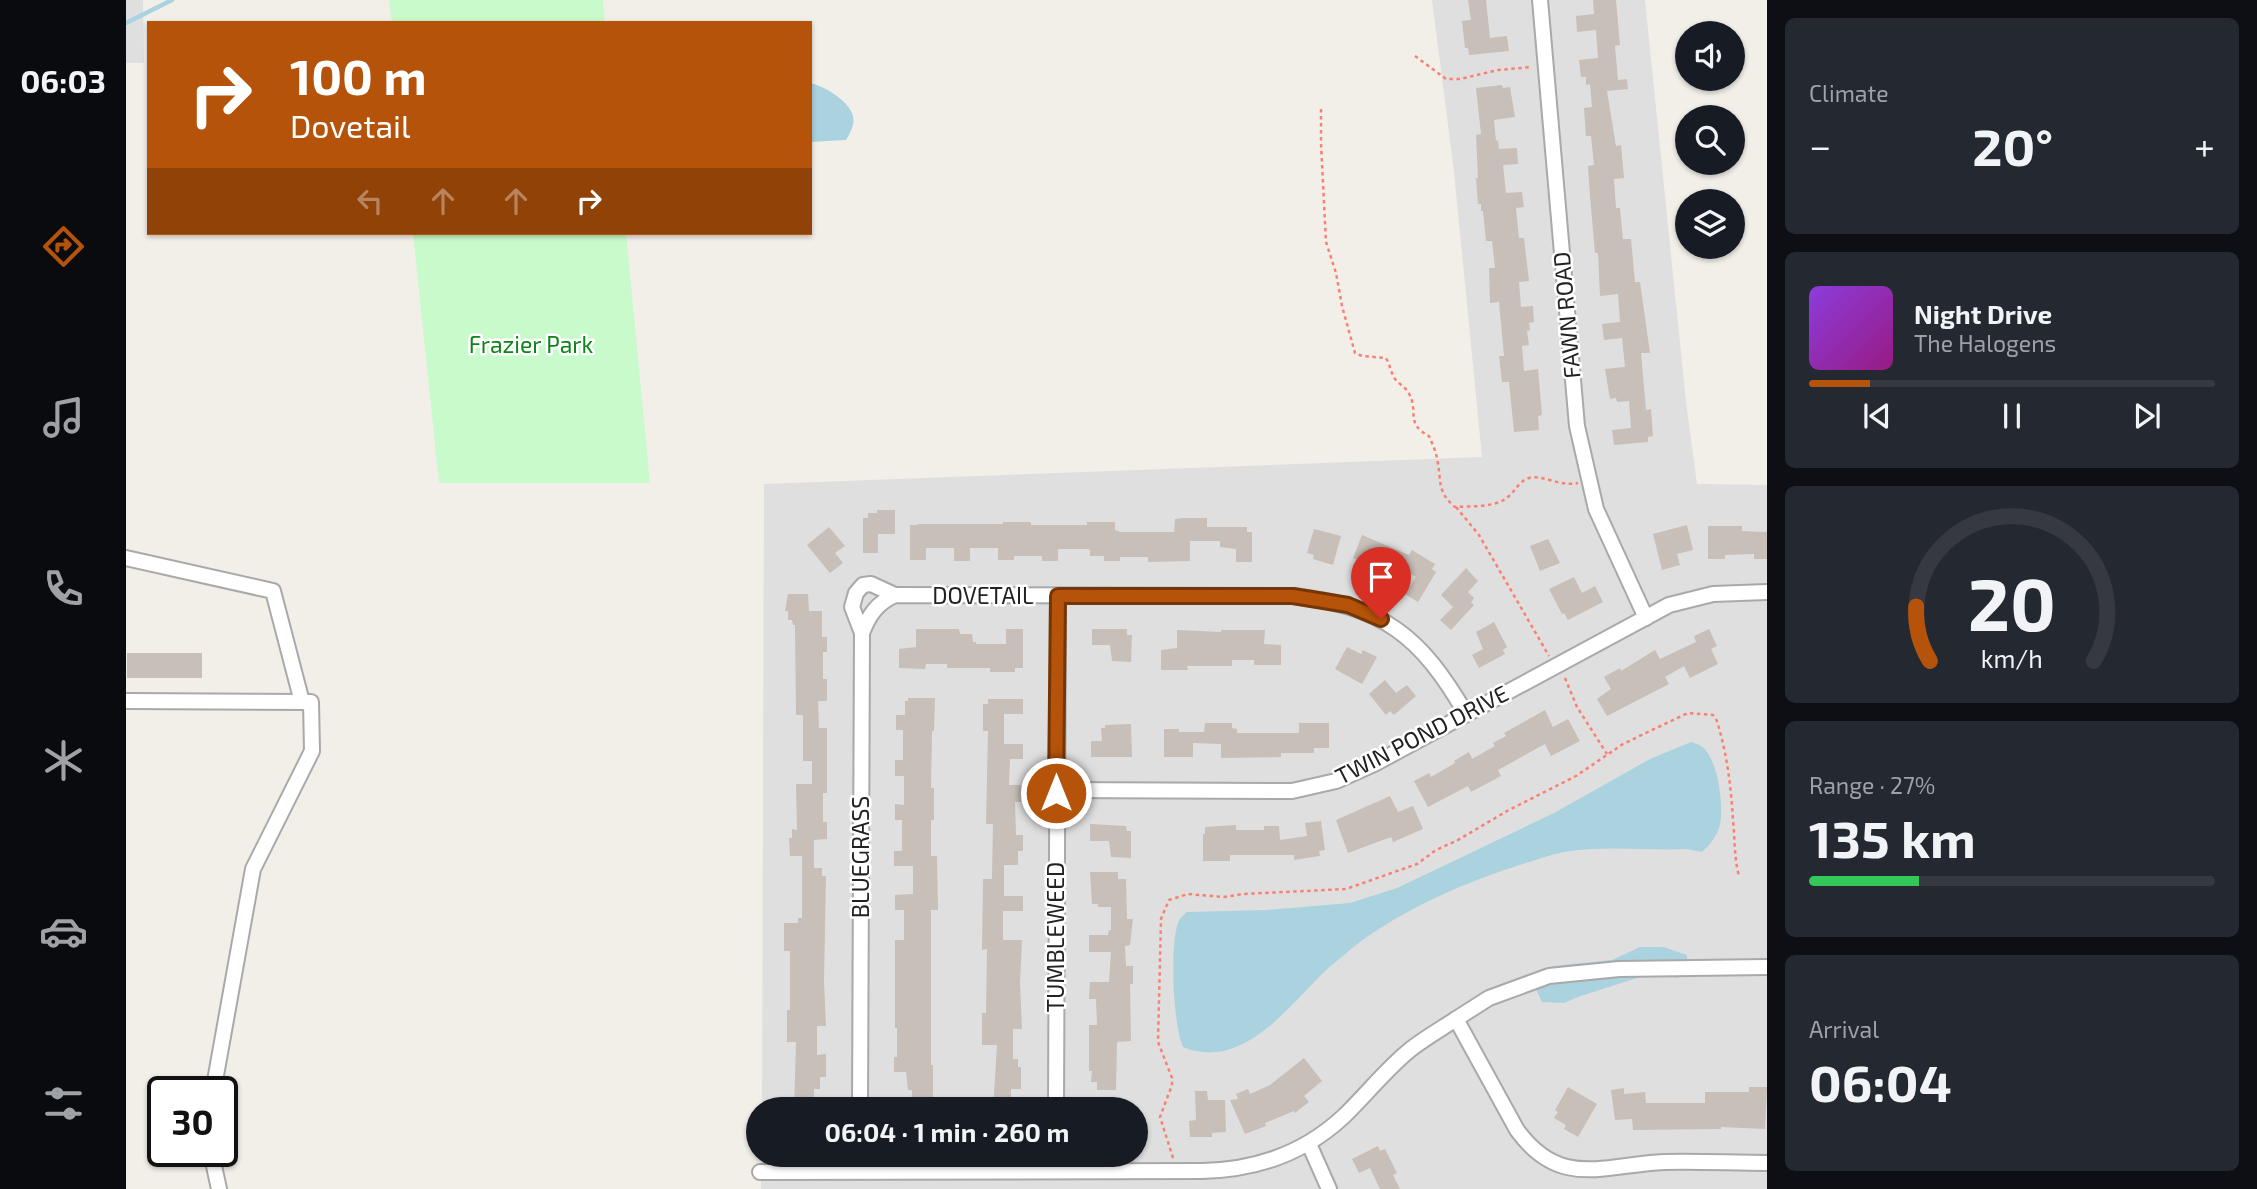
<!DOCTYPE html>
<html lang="en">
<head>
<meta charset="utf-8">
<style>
	:root { --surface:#171b24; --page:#242831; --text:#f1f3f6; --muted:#9ea1a6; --line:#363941; --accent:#b45309 }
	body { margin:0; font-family:"Exo 2",sans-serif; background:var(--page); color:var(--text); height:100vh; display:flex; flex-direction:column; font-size:26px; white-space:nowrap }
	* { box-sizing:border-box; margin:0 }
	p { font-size:23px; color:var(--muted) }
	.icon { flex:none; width:38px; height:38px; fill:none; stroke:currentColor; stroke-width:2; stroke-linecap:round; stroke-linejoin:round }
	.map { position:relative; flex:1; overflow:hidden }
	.side { display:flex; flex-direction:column; gap:18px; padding:18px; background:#0d0f14; width:490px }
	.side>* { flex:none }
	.banner { position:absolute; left:21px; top:21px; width:665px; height:214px; border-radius:0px; box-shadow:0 2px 5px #0004; background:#b45309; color:#fff; overflow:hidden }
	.buttons { position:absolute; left:1549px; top:21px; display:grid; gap:14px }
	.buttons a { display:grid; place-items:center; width:70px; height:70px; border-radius:50%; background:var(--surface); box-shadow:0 2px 5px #0004; font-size:35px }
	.speed { position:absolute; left:21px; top:1076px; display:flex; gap:14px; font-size:35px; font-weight:700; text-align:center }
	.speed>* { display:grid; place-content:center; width:91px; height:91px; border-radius:50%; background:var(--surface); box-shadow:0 2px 5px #0004; line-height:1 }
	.speed .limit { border:4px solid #111; border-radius:10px; background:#fff; color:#111 }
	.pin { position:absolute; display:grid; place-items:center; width:60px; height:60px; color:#fff; margin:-72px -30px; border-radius:50% 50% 50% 0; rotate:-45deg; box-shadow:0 0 7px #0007 }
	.pin .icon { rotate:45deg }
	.me { position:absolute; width:77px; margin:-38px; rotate:0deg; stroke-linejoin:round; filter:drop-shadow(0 0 5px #0008) }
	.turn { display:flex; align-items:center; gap:24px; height:147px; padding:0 28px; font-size:32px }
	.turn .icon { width:91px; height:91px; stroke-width:2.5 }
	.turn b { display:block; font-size:49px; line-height:60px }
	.lanes { display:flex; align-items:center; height:66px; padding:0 28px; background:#0003; justify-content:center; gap:35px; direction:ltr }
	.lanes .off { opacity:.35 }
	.big { font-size:52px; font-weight:700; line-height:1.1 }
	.side .widget { flex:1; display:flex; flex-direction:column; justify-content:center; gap:10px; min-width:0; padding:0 24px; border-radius:10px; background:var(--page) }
	.side .dial { align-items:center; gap:0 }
	.dial svg { height:182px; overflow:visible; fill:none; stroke:var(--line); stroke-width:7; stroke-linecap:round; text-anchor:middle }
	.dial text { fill:var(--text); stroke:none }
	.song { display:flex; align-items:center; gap:21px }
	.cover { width:84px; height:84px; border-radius:10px; background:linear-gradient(135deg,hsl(270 70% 55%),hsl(310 70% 35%)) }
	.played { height:7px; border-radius:4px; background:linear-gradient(90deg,var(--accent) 15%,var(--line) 15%) }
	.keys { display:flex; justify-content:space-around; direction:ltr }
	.heat { display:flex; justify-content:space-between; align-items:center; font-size:38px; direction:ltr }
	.charge { height:10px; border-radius:5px; background:linear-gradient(90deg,#34c759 27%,var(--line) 0) }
	.trip { position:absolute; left:620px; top:1097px; width:402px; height:70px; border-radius:35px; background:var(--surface); box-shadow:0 2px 5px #0004; font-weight:700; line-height:70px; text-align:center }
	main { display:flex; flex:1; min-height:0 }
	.menu { display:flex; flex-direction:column; width:126px; justify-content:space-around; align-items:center; background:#090b0e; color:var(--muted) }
	.menu .icon { width:49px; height:49px }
	.menu .selected { color:var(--accent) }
	.menu b { font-size:32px; color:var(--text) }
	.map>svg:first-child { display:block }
</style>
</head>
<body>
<main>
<nav class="menu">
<b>06:03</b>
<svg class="icon selected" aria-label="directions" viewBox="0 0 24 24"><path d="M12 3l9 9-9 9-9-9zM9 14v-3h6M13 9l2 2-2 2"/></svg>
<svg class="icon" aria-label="music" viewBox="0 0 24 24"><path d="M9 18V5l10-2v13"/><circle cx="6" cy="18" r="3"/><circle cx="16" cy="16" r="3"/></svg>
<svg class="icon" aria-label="phone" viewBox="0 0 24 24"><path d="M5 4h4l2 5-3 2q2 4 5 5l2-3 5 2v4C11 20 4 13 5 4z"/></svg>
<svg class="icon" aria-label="climate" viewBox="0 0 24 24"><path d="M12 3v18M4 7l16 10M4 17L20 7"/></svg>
<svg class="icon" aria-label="car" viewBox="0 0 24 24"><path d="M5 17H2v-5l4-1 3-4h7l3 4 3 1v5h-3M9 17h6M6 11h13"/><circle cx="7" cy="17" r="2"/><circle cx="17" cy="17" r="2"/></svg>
<svg class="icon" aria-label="filters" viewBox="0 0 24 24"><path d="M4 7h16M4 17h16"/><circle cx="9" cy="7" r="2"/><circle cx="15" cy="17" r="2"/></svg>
</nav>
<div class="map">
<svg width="1641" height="1189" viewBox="0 0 1641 1189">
	<rect width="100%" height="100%" fill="#f2efe9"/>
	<g fill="#e0dfdf">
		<polygon points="0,0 17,0 18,63 0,63"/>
		<polygon points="1306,0 1519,0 1560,402 1571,484 1641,485 1641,1189 635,1189 635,1155 1010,1155 1010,1110 636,1109 638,484 1356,457 1328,172"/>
	</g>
	<g fill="#c8facc">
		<polygon points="263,0 477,0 479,23 266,23"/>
		<polygon points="287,233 500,233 524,483 313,483"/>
	</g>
	<g fill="#aad3df">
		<path d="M684,83C698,86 720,99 726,113C730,122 725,132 720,140L684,142Z"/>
		<path d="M1565,742C1568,743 1572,744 1575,746C1592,757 1598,806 1594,824C1592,835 1584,845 1576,852L1561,849C1521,851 1479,845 1438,852C1426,854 1414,859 1403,862C1344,880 1283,906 1234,942C1221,952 1209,962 1197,973C1161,1009 1115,1071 1057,1047C1047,1025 1043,943 1053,920C1055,918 1058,914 1061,912L1140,910L1224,903L1271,888L1428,813L1524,759Z"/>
		<polygon points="1514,947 1537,947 1561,955 1561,972 1551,978 1538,974 1514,977 1452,997 1438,1003 1416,1002 1409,987 1413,973 1427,966 1486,960"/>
	</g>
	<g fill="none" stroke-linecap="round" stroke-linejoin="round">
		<polyline stroke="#aad3df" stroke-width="4.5" points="0,23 46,0"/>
	</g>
	<g fill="#c7bfb8">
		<polygon points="1342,0 1360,0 1364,38 1381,36 1383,51 1343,55 1342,48 1339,48 1336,21 1345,20"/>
		<polygon points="1467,0 1490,0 1494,45 1489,46 1492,80 1501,79 1502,89 1481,91 1490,146 1495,145 1498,178 1488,179 1490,208 1494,208 1497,239 1505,239 1509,282 1514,282 1524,353 1515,353 1520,410 1525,409 1527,436 1522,437 1522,442 1488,445 1486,430 1505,428 1503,401 1491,402 1490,398 1484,399 1479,369 1499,367 1496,338 1478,340 1476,324 1494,322 1492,294 1474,296 1472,253 1469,253 1464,196 1462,166 1468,165 1465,136 1460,136 1458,108 1466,107 1464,84 1460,85 1460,77 1455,77 1453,60 1472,58 1470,30 1451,32 1450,16 1468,14"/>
		<polygon points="1376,85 1377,88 1384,87 1389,117 1368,120 1370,141 1372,140 1373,149 1391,148 1392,164 1377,165 1380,193 1396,192 1398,207 1390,208 1393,238 1398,238 1403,281 1393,282 1395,307 1407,306 1408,322 1403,323 1404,330 1401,331 1403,345 1396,346 1398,371 1412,369 1416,415 1412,416 1413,430 1388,432 1383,382 1376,382 1373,356 1378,356 1373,302 1364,303 1363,268 1369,268 1366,241 1360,241 1357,211 1355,211 1355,204 1352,204 1350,178 1352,178 1350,135 1355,134 1350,88"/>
		<polygon points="751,510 769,510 769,534 752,534 752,553 737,553 737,518 742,518 742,513 751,513"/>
		<polygon points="1056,518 1081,518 1081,527 1121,527 1121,532 1126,532 1126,562 1110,562 1110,549 1094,547 1094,541 1064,541 1064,561 1022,562 1022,557 994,557 994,561 978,561 978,556 964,556 964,550 961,549 932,549 932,561 916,561 916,556 888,556 888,560 872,560 872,548 844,548 844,561 828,561 828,548 800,548 800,560 784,560 784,525 791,525 791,524 877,524 877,522 905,522 905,525 961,525 961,522 989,522 989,530 994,532 1048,532 1049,519"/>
		<polygon points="1561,525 1567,550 1551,554 1554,565 1536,570 1527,534"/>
		<polygon points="1582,526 1616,526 1616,531 1641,532 1641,559 1628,559 1628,554 1599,555 1599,559 1582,559"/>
		<polygon points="703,527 719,546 709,553 717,563 704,573 681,545"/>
		<polygon points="1188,529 1215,536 1207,565 1187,559 1188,555 1181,553"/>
		<polygon points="1236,535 1283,555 1286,550 1309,564 1306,569 1310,572 1292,602 1279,594 1290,577 1262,560 1254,581 1238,575 1243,564 1227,558"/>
		<polygon points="1422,539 1434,563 1414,571 1404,546"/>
		<polygon points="1340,568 1352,581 1342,592 1348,598 1345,602 1348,605 1325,630 1314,620 1327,607 1315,595"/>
		<polygon points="1448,577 1456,593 1469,586 1477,602 1442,620 1438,613 1436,614 1423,589"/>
		<polygon points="662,594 682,594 683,611 696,611 696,637 701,637 701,652 697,652 697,679 701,679 701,701 692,701 693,728 701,728 701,793 697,793 697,822 701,822 701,839 688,840 688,868 696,868 696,876 700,876 698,981 700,1026 691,1026 691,1055 700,1054 700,1077 694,1077 694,1089 688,1089 688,1110 668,1110 670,1042 661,1042 661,1010 664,1010 664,951 658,951 658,923 672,923 672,918 676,918 676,856 664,856 663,838 666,838 666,829 671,830 670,784 686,784 686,761 677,761 677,715 670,715 669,625 667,625 666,620 662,620 662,611 659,611"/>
		<polygon points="1368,622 1381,647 1377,650 1379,654 1353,668 1346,655 1357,649 1350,632"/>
		<polygon points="790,629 833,629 834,634 846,634 847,642 850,642 850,644 880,644 880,629 897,629 897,668 889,668 889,672 864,672 864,668 821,668 821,664 800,664 799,669 773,668 773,649 790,647"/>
		<polygon points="966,629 1001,629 1001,635 1006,635 1005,662 986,661 984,645 966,645"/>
		<polygon points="1583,629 1591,646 1585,649 1592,664 1564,678 1558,666 1539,677 1543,684 1481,716 1471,699 1485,689 1478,677 1494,668 1495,671 1529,650 1534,659 1570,642 1568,636"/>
		<polygon points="1051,630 1095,632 1095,630 1139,630 1138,644 1155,645 1155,665 1128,665 1128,660 1106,660 1106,666 1061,666 1062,670 1035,670 1035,650 1051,648"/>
		<polygon points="1221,647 1235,654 1237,650 1251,657 1236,684 1209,669"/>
		<rect x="1" y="653" width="75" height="25"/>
		<polygon points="1259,680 1270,693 1281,685 1290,696 1268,715 1264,711 1260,715 1243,694"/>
		<polygon points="782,698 809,698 808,731 806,731 805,788 808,788 808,820 805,820 805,856 811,856 812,910 805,910 805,1065 807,1065 807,1110 786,1110 786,1090 782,1090 780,1072 768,1072 768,1057 771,1057 771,1028 769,1028 769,940 778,940 778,910 769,910 769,895 787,894 787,866 768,866 768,851 776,851 776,820 769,820 769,804 778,805 778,776 769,776 769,760 777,760 777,730 770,730 770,715 779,715 779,701 782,701"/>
		<polygon points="862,699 897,699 897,714 878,714 878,744 897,744 897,759 884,759 883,785 897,785 897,802 889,802 890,835 897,835 897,851 892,851 892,865 878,865 878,896 897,896 897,911 877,911 877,940 896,940 894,983 896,1029 887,1029 887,1059 892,1059 892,1067 895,1067 895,1089 885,1089 885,1110 867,1110 871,1045 856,1045 856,1013 860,1013 861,949 856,950 857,879 866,879 867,824 860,824 862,731 857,731 857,704 862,704"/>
		<polygon points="1419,710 1427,727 1442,719 1454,741 1425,756 1419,744 1372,770 1375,776 1345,792 1342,786 1302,807 1288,781 1303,773 1305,777 1329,763 1328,761 1343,752 1346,759 1369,746 1367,743 1380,736 1378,733"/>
		<polygon points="1079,723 1106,723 1106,728 1111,729 1111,733 1173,733 1173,723 1203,723 1203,748 1188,748 1188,753 1155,753 1155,757 1095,758 1095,744 1067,743 1067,757 1038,757 1038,729 1053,729 1053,732 1078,732"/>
		<polygon points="1005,724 1006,757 965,757 965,741 976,741 975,728 979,728 979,725"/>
		<polygon points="1264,796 1272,812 1287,806 1297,829 1267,842 1265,837 1222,853 1210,820"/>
		<polygon points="1195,821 1199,850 1193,851 1194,856 1168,860 1168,855 1104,855 1104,861 1077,861 1077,834 1079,834 1079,827 1110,825 1110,830 1138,830 1138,826 1153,826 1154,840 1181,836 1179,823"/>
		<polygon points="964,824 1000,826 1001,831 1005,831 1005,858 985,857 983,841 964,841"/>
		<polygon points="964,872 992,872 992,879 1000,879 1001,919 1007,919 1004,945 999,946 1000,966 1007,966 1007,984 1004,984 1005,1041 991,1042 990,1090 971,1090 971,1082 965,1082 966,1071 963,1071 963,1025 971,1025 970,999 963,999 964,982 983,982 985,952 963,952 963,935 982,935 983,930 985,930 985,907 972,907 972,904 966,904"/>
		<polygon points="1178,1058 1196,1081 1178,1096 1183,1102 1169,1113 1168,1111 1139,1123 1140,1126 1119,1134 1104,1100 1112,1099 1110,1094 1122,1089 1124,1094 1144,1085"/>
		<polygon points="1442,1087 1471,1104 1452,1137 1438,1129 1440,1125 1428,1118 1432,1112 1429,1110"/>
		<polygon points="1623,1087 1641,1087 1639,1129 1595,1127 1595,1129 1507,1130 1506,1119 1489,1120 1485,1090 1498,1088 1498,1094 1519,1092 1520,1103 1579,1103 1579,1092 1623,1092"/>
		<polygon points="1069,1091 1081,1091 1082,1100 1099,1100 1100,1132 1086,1133 1086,1137 1064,1137 1063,1121 1070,1120"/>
		<polygon points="1252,1146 1254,1151 1259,1149 1271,1173 1267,1175 1274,1189 1254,1189 1244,1168 1233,1173 1226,1159"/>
	</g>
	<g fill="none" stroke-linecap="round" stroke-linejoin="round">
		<defs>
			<g id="minor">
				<polyline points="1414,0 1451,426 1470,509 1520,618"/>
				<polyline points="0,558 147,591 176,702"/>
				<polyline points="736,633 726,607 730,593 737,585 745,584 769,595"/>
				<polyline points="0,701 185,702 186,751 127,869 87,1092"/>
				<polyline points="930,790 1166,791 1210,781 1250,763 1543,605 1587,594 1641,592"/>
				<polyline points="1330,1019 1363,998 1423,976 1493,969 1641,967"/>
				<path d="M734,1110L736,633C743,615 751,603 769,595L1167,596C1257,606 1295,636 1340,714"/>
				<polyline points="930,1110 932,596"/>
				<polyline points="1183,1144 1203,1189"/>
				<polyline points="85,1152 93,1189"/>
				<polyline points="734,1155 734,1171"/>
				<path d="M634,1172L1076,1171C1130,1170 1177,1154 1217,1117C1240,1095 1260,1069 1285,1049C1299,1038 1315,1029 1330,1019L1391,1130C1434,1189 1477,1165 1538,1162C1572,1161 1607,1163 1641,1163"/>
			</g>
		</defs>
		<use href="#minor" stroke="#a9a9a9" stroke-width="18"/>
		<g stroke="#fa8072" stroke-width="2.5" stroke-dasharray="3.5 3.5" stroke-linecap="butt">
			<polyline points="1289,56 1320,79 1334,79 1372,70 1406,67"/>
			<path d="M1195,109V144L1200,242L1210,273L1216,306L1229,353L1236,356L1260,358C1264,365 1265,373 1269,379C1273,384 1279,387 1282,392C1294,411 1278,423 1303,436C1306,443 1310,451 1311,459C1316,481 1310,491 1329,507C1345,506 1371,508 1383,496C1390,490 1393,481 1403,478C1416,474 1434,487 1452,483"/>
			<polyline points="1330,507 1353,535 1423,656"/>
			<polyline points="1439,678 1451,707 1481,754"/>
			<path d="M1047,1158L1034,1117L1046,1085V1078L1032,1042L1035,919L1043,900L1062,894L1098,897L1117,894L1220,889L1291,864L1310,850L1332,840L1381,811L1450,776L1497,744L1549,719L1562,713L1587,715L1591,721C1601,754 1605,786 1607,820C1609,840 1608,857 1613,876"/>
		</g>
		<use href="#minor" stroke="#fff" stroke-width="14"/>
	</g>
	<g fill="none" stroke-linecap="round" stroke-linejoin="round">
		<defs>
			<polyline id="route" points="930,793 932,596 1167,596 1222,605 1255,619"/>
		</defs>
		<use href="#route" stroke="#753606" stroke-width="18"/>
		<use href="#route" stroke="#b45309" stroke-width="12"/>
	</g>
	<g text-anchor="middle" stroke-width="5" stroke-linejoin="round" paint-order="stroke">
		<g font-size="23" fill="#222" stroke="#fff">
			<text transform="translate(1441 315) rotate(-95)" y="8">FAWN ROAD</text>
			<text x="857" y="604">DOVETAIL</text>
			<text transform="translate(1296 735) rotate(-27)" y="8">TWIN POND DRIVE</text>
			<text transform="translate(735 857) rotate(-90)" y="8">BLUEGRASS</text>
			<text transform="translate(930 937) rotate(-90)" y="8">TUMBLEWEED</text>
		</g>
		<g font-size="23" fill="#0c8416" stroke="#fff">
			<text x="405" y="353">Frazier Park</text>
		</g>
	</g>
</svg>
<div class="buttons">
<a><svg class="icon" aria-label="sound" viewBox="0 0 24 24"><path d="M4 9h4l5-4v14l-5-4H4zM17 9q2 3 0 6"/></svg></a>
<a><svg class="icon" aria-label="search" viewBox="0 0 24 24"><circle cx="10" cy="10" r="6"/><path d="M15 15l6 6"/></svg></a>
<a><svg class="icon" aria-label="layers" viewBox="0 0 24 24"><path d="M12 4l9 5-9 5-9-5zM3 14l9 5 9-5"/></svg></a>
</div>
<div class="speed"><div class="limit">30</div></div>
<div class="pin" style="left:1255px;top:619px;background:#d93025"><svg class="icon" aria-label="arrive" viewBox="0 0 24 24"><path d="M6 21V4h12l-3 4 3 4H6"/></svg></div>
<svg class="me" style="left:930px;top:793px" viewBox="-20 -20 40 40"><circle r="17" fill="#b45309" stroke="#fff" stroke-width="3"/><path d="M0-11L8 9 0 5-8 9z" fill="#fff"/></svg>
<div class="trip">06:04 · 1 min · 260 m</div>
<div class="banner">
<div class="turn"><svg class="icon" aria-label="right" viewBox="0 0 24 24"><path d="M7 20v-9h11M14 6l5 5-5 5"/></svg><div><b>100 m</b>Dovetail</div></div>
<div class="lanes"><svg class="icon off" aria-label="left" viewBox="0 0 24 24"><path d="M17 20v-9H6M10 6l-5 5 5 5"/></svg><svg class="icon off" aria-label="ahead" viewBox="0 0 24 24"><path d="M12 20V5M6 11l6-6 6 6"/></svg><svg class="icon off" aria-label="ahead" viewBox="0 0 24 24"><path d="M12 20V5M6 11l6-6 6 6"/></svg><svg class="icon" aria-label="right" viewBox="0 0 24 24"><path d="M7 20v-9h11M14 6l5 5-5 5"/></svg></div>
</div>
</div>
<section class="side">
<div class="widget"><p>Climate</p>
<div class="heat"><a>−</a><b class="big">20°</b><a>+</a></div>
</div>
<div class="widget">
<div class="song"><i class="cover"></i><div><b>Night Drive</b><p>The Halogens</p></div></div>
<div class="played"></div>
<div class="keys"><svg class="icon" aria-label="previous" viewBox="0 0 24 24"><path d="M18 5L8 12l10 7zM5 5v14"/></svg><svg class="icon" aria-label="pause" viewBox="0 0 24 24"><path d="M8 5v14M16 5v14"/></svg><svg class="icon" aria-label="next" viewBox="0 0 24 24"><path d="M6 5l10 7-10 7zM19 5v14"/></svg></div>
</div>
<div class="widget dial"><svg viewBox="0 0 100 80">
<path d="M14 69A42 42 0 1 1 86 69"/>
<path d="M14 69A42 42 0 0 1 8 45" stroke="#b45309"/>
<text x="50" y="56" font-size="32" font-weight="700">20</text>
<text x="50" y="72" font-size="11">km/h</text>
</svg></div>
<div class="widget"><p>Range · 27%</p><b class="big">135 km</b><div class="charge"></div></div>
<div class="widget"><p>Arrival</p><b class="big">06:04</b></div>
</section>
</main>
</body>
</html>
